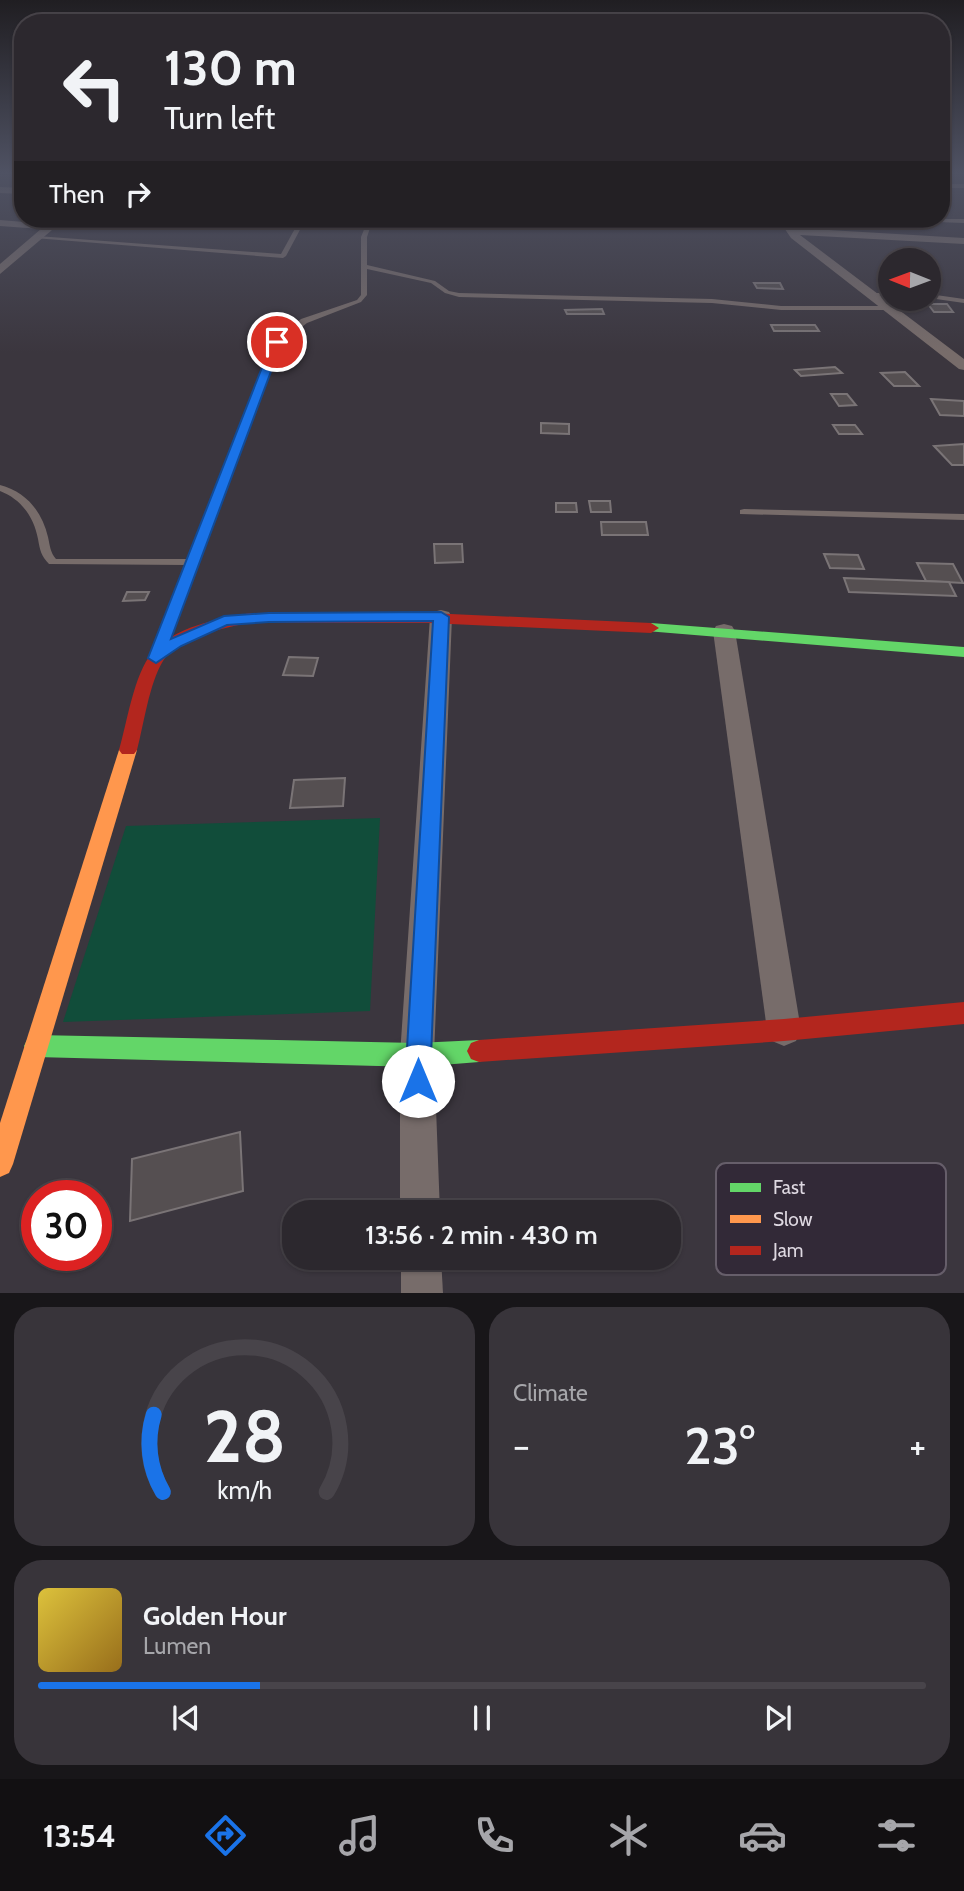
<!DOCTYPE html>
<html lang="en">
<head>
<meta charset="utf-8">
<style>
	:root { --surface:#2c282e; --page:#38343a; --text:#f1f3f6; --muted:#a6a6aa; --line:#48444a; --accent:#1a73e8 }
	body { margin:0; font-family:Cabin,sans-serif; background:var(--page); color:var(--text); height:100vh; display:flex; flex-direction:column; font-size:26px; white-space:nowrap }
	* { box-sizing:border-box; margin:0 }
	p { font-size:23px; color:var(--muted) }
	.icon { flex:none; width:38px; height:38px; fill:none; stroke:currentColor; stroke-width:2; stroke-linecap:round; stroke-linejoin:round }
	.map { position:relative; height:1293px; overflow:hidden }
	.panel { display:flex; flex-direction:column; gap:14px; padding:14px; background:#181619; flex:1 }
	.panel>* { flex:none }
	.top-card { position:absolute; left:14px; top:14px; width:936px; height:214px; border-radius:28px; box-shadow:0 2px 5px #0004,0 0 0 2px var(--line); background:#2c282e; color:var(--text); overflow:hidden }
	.needle { width:46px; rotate:271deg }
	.fabs { position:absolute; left:878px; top:248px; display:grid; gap:14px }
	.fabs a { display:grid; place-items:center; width:63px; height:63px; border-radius:50%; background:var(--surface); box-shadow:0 2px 5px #0004,0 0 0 2px var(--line); font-size:35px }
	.speed { position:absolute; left:21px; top:1180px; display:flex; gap:14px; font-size:35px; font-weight:700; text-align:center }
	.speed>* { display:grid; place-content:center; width:91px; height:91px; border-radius:50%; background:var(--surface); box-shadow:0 2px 5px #0004,0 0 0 2px var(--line); line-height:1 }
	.speed .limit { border:10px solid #d22; background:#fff; color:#111 }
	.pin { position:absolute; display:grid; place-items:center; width:60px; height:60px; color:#fff; margin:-30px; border:4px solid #fff; border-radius:50%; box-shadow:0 2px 7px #0007 }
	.me { position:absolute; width:77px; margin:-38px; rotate:0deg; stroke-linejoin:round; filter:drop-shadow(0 0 5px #0008) }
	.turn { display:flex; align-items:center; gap:24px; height:147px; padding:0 35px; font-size:32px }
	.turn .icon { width:91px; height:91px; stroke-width:2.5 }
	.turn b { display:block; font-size:49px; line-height:60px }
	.then { display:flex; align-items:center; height:66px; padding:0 35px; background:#0003; gap:14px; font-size:26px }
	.big { font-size:52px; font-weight:600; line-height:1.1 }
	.panel .tile { flex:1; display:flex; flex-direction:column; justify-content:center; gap:10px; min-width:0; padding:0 24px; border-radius:28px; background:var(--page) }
	.panel .dial { align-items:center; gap:0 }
	.dial svg { height:182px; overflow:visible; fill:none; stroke:var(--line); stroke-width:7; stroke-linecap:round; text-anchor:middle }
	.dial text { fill:var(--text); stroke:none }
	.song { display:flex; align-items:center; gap:21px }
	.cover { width:84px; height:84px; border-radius:10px; background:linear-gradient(135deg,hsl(50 70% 55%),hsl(40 70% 35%)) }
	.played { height:7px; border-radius:4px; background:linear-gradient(90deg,var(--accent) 25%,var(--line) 25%) }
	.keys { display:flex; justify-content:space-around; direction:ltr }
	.heat { display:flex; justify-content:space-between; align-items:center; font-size:38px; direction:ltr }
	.panel .tiles { flex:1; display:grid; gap:14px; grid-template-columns:1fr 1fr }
	.tile:last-child { grid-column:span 2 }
	.trip { position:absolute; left:282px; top:1200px; width:399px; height:70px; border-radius:28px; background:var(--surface); box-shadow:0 2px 5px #0004,0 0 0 2px var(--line); font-weight:600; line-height:70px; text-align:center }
	.menu { display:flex; height:112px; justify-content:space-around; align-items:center; background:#121012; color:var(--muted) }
	.menu .icon { width:49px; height:49px }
	.menu .on { color:var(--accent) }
	.menu b { font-size:32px; color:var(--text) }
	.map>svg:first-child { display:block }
</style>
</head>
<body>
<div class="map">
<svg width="964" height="1293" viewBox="0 0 964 1293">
	<rect width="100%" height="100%" fill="#3b363e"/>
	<polygon fill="#114d3a" points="380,818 370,1011 63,1022 126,826"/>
	<g fill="#554f51" stroke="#7a7476" stroke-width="2">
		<polygon points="754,283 780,283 783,289 757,288"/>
		<polygon points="928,304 947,304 953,312 934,312"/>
		<polygon points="602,309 604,314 567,314 565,310"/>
		<polygon points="771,325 815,325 819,331 774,331"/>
		<polygon points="835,367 842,373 801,376 795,370"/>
		<polygon points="905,372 919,386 894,386 881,373"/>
		<polygon points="831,394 847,394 856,405 839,406"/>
		<polygon points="931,399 964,401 964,416 940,415"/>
		<polygon points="541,423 569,424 569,434 541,433"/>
		<polygon points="833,425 855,425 862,434 839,434"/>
		<polygon points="964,444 964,465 952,465 934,446"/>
		<polygon points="589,501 610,501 611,512 591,512"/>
		<polygon points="556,503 576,503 577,512 556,512"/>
		<polygon points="601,522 646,522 648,535 602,535"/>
		<polygon points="434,544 462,544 463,562 435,563"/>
		<polygon points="824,554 858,555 864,569 830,568"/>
		<polygon points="917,563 953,564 963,583 926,581"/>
		<polygon points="844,578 949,582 956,596 849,592"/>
		<polygon points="127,592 149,592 145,600 123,601"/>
		<polygon points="289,657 318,658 313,676 283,675"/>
		<polygon points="345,778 343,806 290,808 294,780"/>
		<polygon points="240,1132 243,1191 130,1221 132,1159"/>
	</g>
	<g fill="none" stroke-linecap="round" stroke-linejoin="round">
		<g fill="#776c6a" fill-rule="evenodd">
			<rect x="942" y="184" width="22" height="4"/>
			<path d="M367,219H373L367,237V265L435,281L449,291L459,293L712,299L781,306H891L894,308L891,310H781L712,303L459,297L445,293L431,283L367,269V295L361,302L307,323L280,344L165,649L163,652H155L153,649L186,565L49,564C41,556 40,550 38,539C34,517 21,499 0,491V485C26,492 42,511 48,537C50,546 50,552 56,559H188L273,343L301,319L357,300L361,295V237L365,227L302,226L286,256L283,258L34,238L37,236L281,254L298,223H366Z"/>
			<polygon points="907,219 964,219 964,223 910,221"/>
			<polygon points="871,293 891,293 891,297 870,294"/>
			<polygon points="929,294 964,299 964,303 929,298"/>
			<polygon points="744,509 964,514 964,520 740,514 740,510"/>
		</g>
		<g fill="#776c6a" fill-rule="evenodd">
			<polygon points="0,187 23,188 23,194 0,193"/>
			<polygon points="54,219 65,219 0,274 0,264 41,229 0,226 0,220 48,224"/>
			<polygon points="778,219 788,219 795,228 964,238 964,244 800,235 964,359 964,370 959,369 791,238"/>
			<polygon points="441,610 449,612 452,617 434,1055 440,1213 400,1213 400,1055 430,617 433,612"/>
			<polygon points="724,624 732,626 735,631 801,1030 796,1041 784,1046 772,1041 767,1030 713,631 716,626"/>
			<polygon points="401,1258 441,1258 443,1293 401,1293"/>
		</g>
		<g fill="#63d668" fill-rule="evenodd">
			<polygon points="651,623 964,647 964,657 646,631 643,628"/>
			<polygon points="36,1035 417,1043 479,1040 487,1043 491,1051 487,1059 479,1062 417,1067 36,1057 28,1054 24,1046 28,1038"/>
		</g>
		<polygon fill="#ff974d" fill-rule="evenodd" points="128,744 134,746 137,750 13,1164 9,1173 0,1177 0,1123 119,750 122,746"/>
		<g fill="#b3261e" fill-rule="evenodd">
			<path d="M250,613H429L651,623L659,628L651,633L429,623H250C225,627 177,638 163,661C149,684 144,724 137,750L134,754H122L119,750C127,723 134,674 152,653C173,627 218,619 250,613Z"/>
			<polygon points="964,1002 964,1024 784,1041 479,1062 471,1059 467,1051 471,1043 479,1040 784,1019"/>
		</g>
	</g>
	<linearGradient id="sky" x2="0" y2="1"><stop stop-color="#201e22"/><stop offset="0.49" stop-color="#4f5263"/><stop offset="1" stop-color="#4f5263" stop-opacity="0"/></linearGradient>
	<rect width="964" height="353" fill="url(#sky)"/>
	<polygon fill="#1a73e8" stroke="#114b97" stroke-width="2" points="277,340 282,342 171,639 224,616 269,613 441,612 449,617 430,1081 426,1090 418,1093 409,1090 405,1081 433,621 269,622 227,625 181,646 156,663 148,658 272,342"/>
	<rect x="716" y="1163" width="230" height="112" rx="10" fill="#322937" stroke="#665e6a" stroke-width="2"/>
	<rect x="730" y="1183" width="31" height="9" fill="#63d668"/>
	<rect x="730" y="1215" width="31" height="8" fill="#ff974d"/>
	<rect x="730" y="1246" width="31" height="9" fill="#b3261e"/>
	<g font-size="19" fill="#ded8e1">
		<text x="773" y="1194">Fast</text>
		<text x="773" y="1226">Slow</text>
		<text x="773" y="1257">Jam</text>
	</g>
</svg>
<div class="fabs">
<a><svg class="needle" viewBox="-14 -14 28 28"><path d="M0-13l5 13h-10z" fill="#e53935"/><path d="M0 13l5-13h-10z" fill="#a6a6aa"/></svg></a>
</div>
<div class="speed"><div class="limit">30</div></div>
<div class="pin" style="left:277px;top:342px;background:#d93025"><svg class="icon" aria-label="arrive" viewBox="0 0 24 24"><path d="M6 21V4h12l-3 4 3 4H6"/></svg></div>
<svg class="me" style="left:418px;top:1081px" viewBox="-20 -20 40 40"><circle r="19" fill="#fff"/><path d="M0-13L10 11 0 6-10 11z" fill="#1a73e8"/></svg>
<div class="trip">13:56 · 2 min · 430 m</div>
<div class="top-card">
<div class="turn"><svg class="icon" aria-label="left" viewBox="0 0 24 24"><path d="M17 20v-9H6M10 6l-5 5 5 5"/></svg><div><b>130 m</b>Turn left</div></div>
<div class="then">Then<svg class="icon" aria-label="right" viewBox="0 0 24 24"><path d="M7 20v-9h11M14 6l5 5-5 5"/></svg></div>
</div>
</div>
<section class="panel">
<div class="tiles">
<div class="tile dial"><svg viewBox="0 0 100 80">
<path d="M14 69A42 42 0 1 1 86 69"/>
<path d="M14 69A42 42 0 0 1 10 35" stroke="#1a73e8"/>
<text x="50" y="56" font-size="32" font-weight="700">28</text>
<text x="50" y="72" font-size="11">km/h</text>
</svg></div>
<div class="tile"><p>Climate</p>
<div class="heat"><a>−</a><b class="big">23°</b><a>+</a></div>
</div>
<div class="tile">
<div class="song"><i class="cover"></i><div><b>Golden Hour</b><p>Lumen</p></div></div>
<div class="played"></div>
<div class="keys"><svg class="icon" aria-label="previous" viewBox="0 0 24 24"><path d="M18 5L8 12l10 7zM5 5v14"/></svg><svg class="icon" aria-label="pause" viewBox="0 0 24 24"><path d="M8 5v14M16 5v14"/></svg><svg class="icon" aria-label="next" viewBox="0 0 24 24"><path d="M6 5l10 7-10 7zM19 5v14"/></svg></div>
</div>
</div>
</section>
<nav class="menu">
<b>13:54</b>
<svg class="icon on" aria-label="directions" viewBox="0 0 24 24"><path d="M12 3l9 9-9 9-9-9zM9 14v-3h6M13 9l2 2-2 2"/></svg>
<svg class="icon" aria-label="music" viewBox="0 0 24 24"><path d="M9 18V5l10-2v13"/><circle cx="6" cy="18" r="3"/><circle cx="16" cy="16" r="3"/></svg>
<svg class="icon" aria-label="phone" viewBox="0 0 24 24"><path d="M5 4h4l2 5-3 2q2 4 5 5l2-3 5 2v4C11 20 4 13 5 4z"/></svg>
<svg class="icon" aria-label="climate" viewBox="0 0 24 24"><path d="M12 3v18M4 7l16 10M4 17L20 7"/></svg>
<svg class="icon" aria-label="car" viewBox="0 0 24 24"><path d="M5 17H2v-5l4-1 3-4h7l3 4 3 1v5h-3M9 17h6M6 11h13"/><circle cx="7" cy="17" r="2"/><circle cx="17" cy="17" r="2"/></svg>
<svg class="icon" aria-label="filters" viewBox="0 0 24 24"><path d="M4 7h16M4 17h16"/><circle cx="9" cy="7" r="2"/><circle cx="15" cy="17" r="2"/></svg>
</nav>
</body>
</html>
